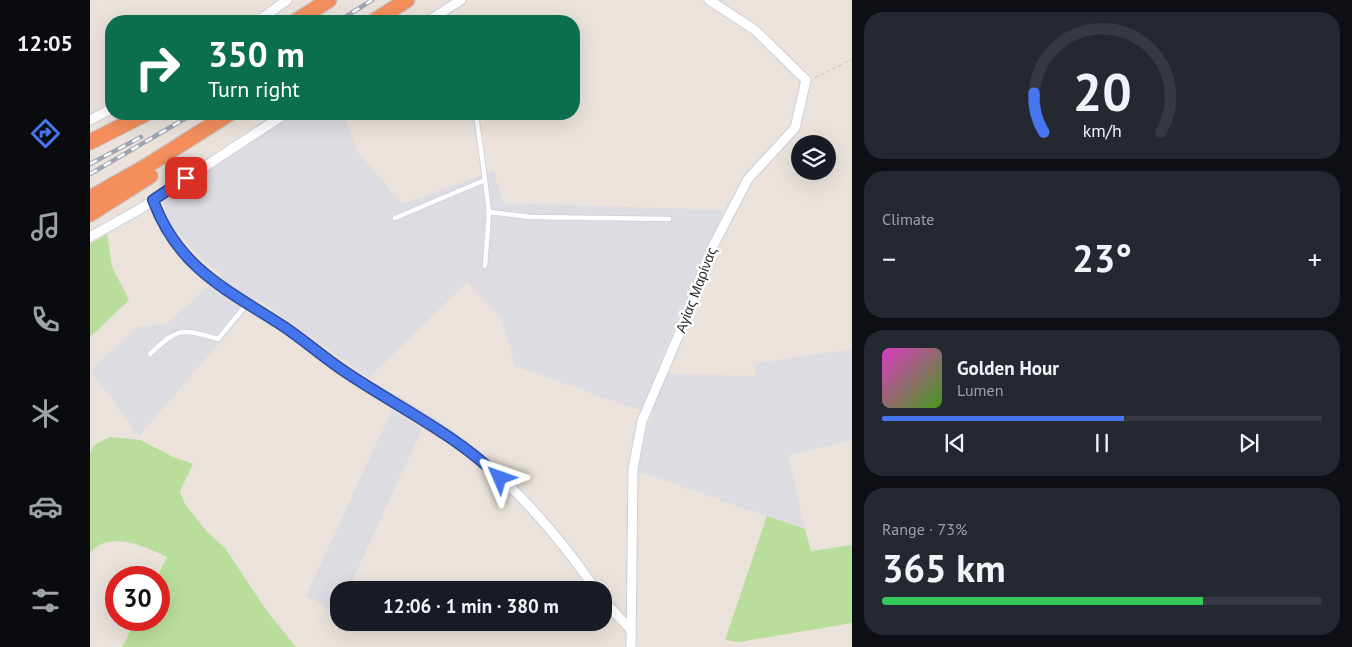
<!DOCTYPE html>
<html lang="en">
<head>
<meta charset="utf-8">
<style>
	:root { --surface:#171b24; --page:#242831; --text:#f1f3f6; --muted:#9ea1a6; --line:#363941; --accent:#4576ee }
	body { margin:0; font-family:"PT Sans",sans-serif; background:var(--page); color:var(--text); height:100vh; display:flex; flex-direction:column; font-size:19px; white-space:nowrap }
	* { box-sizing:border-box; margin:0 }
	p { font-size:16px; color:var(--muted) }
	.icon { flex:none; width:28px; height:28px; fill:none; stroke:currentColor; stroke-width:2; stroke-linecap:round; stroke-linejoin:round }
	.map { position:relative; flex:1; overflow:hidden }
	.side { display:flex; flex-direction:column; gap:12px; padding:12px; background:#0d0f14; width:500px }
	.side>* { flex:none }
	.top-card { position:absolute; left:15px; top:15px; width:475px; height:105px; border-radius:20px; box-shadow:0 5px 20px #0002; background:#0b6e4f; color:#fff; overflow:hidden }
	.buttons { position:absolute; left:701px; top:135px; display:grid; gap:10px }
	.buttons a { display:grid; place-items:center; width:45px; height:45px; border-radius:50%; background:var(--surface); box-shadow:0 5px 20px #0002; font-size:25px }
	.speed { position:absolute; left:15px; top:566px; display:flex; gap:10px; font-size:25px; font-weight:700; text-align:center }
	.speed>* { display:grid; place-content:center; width:65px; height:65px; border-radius:50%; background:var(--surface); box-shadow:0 5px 20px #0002; line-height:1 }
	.speed .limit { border:8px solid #d22; background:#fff; color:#111 }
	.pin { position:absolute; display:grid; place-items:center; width:42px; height:42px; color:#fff; margin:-21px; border-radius:10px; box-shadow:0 2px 8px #0006 }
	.me { position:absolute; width:55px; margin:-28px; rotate:313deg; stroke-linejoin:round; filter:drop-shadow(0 0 4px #0008) }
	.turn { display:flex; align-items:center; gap:18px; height:105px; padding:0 20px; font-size:22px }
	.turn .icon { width:65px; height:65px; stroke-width:2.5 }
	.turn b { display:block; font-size:35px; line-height:42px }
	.big { font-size:38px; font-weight:600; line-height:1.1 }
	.side .card { flex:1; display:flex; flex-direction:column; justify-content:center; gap:8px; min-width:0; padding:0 18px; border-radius:20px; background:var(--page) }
	.side .dial { align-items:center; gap:0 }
	.dial svg { height:130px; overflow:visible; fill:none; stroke:var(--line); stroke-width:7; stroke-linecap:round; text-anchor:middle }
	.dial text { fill:var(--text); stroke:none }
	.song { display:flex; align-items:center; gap:15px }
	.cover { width:60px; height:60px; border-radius:8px; background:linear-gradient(135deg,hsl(310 70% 55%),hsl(100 70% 35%)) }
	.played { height:5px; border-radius:2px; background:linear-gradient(90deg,var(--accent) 55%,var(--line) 55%) }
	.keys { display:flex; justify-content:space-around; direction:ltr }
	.heat { display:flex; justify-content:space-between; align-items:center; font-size:28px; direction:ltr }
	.charge { height:8px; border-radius:4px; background:linear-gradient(90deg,#34c759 73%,var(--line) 0) }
	.trip { position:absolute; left:240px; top:581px; width:282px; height:50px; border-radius:20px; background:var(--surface); box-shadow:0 5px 20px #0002; font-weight:600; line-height:50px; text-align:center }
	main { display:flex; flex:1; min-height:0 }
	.tab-bar { display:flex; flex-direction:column; width:90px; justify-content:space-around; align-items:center; background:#090b0e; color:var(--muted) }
	.tab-bar .icon { width:35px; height:35px }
	.tab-bar .active { color:var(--accent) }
	.tab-bar b { font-size:22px; color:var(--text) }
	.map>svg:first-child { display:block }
</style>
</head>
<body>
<main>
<nav class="tab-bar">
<b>12:05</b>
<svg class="icon active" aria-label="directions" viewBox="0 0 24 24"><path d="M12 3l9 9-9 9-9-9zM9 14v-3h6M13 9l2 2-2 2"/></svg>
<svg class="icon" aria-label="music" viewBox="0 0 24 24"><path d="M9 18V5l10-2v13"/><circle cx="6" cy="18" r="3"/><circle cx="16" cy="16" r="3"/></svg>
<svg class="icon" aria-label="phone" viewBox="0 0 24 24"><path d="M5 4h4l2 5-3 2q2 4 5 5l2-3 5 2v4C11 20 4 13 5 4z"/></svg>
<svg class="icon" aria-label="climate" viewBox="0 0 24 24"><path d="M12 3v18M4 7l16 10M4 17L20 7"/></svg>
<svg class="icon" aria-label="car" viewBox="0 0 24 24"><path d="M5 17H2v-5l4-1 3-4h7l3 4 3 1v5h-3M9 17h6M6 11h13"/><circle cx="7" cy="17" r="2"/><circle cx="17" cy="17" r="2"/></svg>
<svg class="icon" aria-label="filters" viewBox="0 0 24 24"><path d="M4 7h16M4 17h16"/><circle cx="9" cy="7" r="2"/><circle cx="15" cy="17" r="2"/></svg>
</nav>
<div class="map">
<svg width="762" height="647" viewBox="0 0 762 647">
	<rect width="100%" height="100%" fill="#eae2db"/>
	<g fill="#dddce3">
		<polygon points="197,114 253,114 267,151 312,204 404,171 413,203 634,210 568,367 581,374 665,376 666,363 762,349 762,440 698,455 715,529 546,471 551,443 563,415 425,366 412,319 377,282 279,378 167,299 49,436 1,371 47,327 76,324 132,275 109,256 87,232 76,215 72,197"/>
		<polygon points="302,410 332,429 258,590 249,590 249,609 247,614 216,596"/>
	</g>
	<g fill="#b9de9b">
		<polygon points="17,234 22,267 39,300 0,337 0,244"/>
		<path d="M20,437L50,440L83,457L103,464L90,491L95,504L117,532L135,548L176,610L206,647H32L46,620H69L67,577L77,557C55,547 19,529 0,553V454L4,445Z"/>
		<polygon points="677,516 715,529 721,551 762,545 762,623 649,642 635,640"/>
	</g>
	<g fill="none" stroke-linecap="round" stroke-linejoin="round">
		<defs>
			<g id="service">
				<polyline points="395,180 399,212 395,266"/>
				<polyline points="399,212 440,217 579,219"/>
				<polyline points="305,218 395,180 386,114"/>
				<path d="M60,354C88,328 90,328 128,339L157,304"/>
			</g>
			<g id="minor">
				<polyline points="168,21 197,0"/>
				<polyline points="338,21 371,0"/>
				<polyline points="0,120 21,109"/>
				<path d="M63,200C88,268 136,290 193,326C214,340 233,357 254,371C287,393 325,411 357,434C415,474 466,532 506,590"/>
				<polyline points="0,237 50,209 195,114"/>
				<polyline points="514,601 540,629"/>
				<polyline points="541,647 543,469 552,421 593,325 622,248 658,179 705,128 716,80 665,30 619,0"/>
			</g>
			<g id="motorway">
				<polyline points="206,21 239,0"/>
				<polyline points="284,21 317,0"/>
				<polyline points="0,142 55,114"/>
				<polyline points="0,198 55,167 139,114"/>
				<polyline points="0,214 60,176"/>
			</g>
		</defs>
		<use href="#service" stroke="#cacfda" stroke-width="6"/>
		<use href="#minor" stroke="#cacfda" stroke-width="11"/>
		<use href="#motorway" stroke="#c3c3c3" stroke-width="17"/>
		<polyline stroke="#c3c3c3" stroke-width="1" stroke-dasharray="4 2.5" stroke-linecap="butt" points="725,78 762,59"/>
		<use href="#service" stroke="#fff" stroke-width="4.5"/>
		<use href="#minor" stroke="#fff" stroke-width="9"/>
		<use href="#motorway" stroke="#f48f5d" stroke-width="15"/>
		<defs>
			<g id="rail">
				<polyline points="249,21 282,0"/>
				<polyline points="0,164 51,137"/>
				<polyline points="0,174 103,114"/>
			</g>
		</defs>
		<use href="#rail" stroke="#9fa4b2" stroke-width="4.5"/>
		<use href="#rail" stroke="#fff" stroke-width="2.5" stroke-dasharray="8" stroke-linecap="butt"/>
	</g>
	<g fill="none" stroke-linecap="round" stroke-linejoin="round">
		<defs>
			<path id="route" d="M96,178L63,200C88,268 136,289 193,326C214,340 233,357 254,371C307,407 364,433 410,478"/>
		</defs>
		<use href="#route" stroke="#2d4d9b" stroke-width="12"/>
		<use href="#route" stroke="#4576ee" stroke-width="9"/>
	</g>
	<g text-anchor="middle" stroke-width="5" stroke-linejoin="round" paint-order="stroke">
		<g font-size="14" fill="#292929" stroke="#fff">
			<text transform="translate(606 290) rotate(-69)" y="5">Αγίας Μαρίνας</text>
		</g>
	</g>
</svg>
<div class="buttons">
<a><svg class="icon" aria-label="layers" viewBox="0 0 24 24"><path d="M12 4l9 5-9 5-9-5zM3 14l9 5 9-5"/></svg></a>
</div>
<div class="speed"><div class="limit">30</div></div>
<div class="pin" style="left:96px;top:178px;background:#d93025"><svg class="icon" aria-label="arrive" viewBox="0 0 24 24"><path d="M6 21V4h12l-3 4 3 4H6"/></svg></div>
<svg class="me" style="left:410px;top:478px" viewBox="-20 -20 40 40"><path d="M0-17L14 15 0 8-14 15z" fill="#4576ee" stroke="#fff" stroke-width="4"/></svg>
<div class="trip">12:06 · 1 min · 380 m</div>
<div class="top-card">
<div class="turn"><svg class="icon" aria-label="right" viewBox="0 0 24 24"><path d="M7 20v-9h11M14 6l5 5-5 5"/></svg><div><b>350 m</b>Turn right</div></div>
</div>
</div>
<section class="side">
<div class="card dial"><svg viewBox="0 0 100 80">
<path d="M14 69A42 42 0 1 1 86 69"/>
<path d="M14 69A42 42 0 0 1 8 45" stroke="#4576ee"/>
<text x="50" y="56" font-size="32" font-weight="700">20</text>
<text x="50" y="72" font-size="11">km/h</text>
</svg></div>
<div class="card"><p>Climate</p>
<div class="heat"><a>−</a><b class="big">23°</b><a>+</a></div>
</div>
<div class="card">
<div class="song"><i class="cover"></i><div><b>Golden Hour</b><p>Lumen</p></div></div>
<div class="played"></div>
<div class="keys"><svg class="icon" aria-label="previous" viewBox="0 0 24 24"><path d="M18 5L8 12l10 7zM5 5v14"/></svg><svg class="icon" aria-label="pause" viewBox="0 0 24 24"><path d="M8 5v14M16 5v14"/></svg><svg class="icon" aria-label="next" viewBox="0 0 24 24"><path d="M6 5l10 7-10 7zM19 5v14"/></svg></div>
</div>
<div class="card"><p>Range · 73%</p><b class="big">365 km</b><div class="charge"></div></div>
</section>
</main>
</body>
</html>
